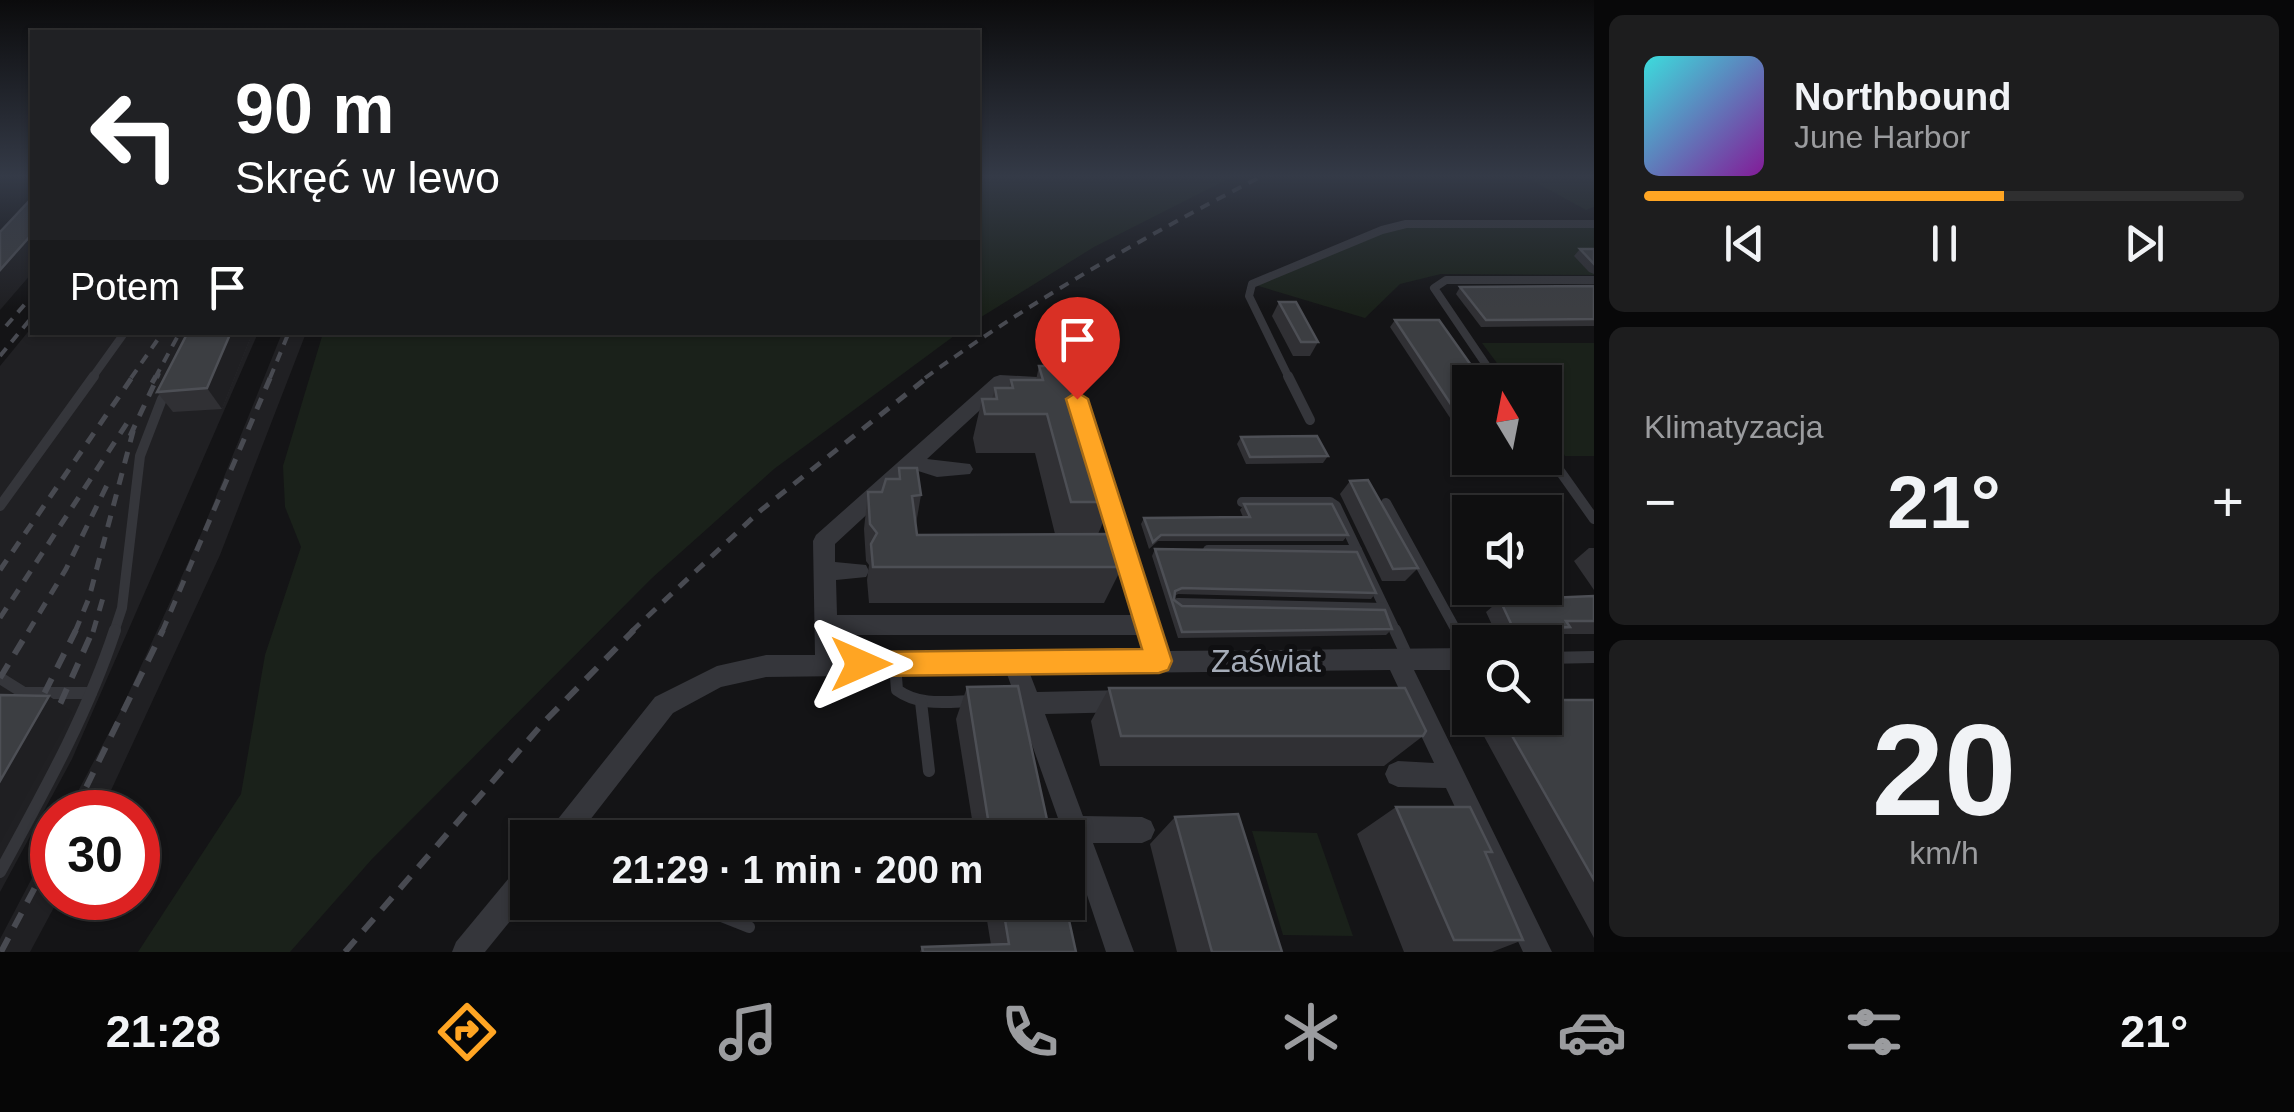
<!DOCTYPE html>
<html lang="pl">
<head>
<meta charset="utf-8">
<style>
	:root { --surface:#0f0f10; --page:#1d1d1e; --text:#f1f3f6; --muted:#9b9c9f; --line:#2f2f30; --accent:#ffa523 }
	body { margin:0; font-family:Helvetica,sans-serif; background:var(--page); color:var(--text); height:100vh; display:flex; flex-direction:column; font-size:38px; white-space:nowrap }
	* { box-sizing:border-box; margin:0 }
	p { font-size:32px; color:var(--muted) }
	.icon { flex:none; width:55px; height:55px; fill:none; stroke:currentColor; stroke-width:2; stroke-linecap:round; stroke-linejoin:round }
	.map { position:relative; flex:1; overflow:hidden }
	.side { display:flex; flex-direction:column; gap:15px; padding:15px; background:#080809; width:700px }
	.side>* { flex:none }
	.top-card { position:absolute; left:30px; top:30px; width:950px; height:305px; border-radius:0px; box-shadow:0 2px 8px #0004,0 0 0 2px var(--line); background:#202124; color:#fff; overflow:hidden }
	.needle { width:65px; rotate:350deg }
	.fabs { position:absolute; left:1452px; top:365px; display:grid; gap:20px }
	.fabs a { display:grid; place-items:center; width:110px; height:110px; border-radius:0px; background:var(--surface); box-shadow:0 2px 8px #0004,0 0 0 2px var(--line); font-size:50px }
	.speed { position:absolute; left:30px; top:790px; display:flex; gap:20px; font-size:50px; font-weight:700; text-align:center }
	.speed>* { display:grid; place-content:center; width:130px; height:130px; border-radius:50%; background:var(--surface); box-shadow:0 2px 8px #0004,0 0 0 2px var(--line); line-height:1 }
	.speed .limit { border:15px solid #d22; background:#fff; color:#111 }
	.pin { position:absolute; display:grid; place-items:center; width:85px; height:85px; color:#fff; margin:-102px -42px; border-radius:50% 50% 50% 0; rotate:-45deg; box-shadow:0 0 10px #0007 }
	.pin .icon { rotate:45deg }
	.me { position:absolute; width:110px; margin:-55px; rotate:90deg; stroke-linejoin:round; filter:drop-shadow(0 0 8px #0008) }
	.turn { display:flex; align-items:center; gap:35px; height:210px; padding:0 40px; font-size:45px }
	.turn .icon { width:130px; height:130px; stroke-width:2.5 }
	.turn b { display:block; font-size:70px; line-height:85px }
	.then { display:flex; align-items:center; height:95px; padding:0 40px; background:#0003; gap:20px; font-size:38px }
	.big { font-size:75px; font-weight:700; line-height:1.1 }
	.side .widget { flex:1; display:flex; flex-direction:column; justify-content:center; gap:15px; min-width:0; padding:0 35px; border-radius:15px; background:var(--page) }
	.side .dial { align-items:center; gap:0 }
	.dial b { font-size:130px; line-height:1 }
	.song { display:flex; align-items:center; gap:30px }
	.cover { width:120px; height:120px; border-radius:15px; background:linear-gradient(135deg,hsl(180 70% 55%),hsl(290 70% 35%)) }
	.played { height:10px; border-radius:5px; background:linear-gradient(90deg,var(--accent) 60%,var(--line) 60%) }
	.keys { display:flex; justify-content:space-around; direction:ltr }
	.heat { display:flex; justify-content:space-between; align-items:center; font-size:55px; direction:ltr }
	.trip { position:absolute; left:510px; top:820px; width:575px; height:100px; border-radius:0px; background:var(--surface); box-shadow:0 2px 8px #0004,0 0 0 2px var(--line); font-weight:700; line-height:100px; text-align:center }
	.menu { display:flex; height:160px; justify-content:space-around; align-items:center; background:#060606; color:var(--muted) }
	.menu .icon { width:70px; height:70px }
	.menu .selected { color:var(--accent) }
	.menu b { font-size:45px; color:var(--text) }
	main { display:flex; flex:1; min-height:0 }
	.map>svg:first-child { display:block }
</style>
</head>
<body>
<main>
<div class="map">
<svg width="1594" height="952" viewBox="0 0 1594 952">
	<rect width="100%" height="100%" fill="#141416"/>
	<g fill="#202023">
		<polygon points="32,327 32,332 258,333 72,759 0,892 0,366"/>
		<polygon points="282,333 306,333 220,555 101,812 67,812 121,710 201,534"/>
		<polygon points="52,840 52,898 59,898 30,952 0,952 0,939"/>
	</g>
	<g fill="#1a211a">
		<polygon points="978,176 1234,176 1094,247 978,319"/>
		<polygon points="1524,176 1594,176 1594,207 1586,210"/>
		<polygon points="1406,224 1594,224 1594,275 1441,274 1400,284 1365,318 1252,284"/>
		<polygon points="323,333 958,333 774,469 652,578 372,859 290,952 138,952 241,794 265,655 301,547 285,507 283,466"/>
		<polygon points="1482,343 1594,343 1594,456 1565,456 1545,429 1545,382 1511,382"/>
		<polygon points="1252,831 1317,833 1353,936 1283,935"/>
	</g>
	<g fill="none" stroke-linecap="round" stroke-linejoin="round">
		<g stroke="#35363b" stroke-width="8">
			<polyline points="92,378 125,332"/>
			<polyline points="1289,378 1249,296 1252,284 1382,230 1406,224 1594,224"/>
			<polyline points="1495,378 1434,288 1446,280 1594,280"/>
		</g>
		<g stroke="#35363b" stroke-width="10">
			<polyline points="1288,376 1310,420"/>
			<polyline points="1493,376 1497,382"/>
			<polyline points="1545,450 1594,519"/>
			<polyline points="1242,502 1330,502 1336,506 1396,632"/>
			<polyline points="1386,503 1457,632"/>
			<polyline points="0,506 94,376"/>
			<polyline points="1208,550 1357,550"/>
			<polyline points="1178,603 1384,608"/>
			<polyline points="114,632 122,608 140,456 162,399"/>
		</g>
		<g stroke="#35363b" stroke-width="12">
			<polyline points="1395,630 1408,658"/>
			<polyline points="1456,630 1470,656"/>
			<polyline points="1545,658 1594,657"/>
			<path d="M895,664L897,690C919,706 945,702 971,701"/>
			<polyline points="0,678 24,693 91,693"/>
			<polyline points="921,702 929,771"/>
			<polyline points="1466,706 1470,706"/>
			<path d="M0,872C43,793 87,715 115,630"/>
			<polyline points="686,902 749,927"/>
		</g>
		<g fill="#35363b" fill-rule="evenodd">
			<path d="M1000,375L1037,377L1046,383L1037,389L1004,388L927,459L970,464L973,469L970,474L937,477L915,470L835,544V562L866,565L869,571L866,577L836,580L837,615H1133L1092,481L1095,476H1109L1168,651L1470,648V670H1414L1552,952H1523L1446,788L1398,787L1389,783L1385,774L1389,765L1398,761L1434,763L1390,670L1030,674L1037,692L1127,690L1136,693L1139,701L1136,709L1127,712L1045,714L1083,816L1142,817L1151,821L1155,830L1151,839L1142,843H1093L1134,952H1106L1068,838H1065L1007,674L766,677L721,687L673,713L576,838H546L550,829L655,697L717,666L766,655H815L813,541L816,535L994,377ZM838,635H1139L1144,652L838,655Z"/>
			<polygon points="528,863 528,899 485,952 452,952 456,942 518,867"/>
		</g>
		<g stroke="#484a51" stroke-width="4" stroke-dasharray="10 8" stroke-linecap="butt">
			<polyline points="6,326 32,296"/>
			<polyline points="0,356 32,317"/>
			<polyline points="131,378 163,332"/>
			<polyline points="155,378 180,332"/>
			<polyline points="157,378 159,373"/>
			<polyline points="270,378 289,332"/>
			<path d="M925,378C1032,300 1144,237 1262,176"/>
		</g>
		<g stroke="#484a51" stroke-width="5" stroke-dasharray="12 10" stroke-linecap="butt">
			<polyline points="152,383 156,376"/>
			<polyline points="130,436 158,376"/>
			<polyline points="0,570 133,376"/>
			<polyline points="0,618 131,417"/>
			<polyline points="28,632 66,569 111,477"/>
			<polyline points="75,632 89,598 135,424"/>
			<polyline points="93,632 105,591"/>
			<polyline points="162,632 271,376"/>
			<polyline points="631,632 760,511 929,376"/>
		</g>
		<g stroke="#484a51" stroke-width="6" stroke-dasharray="16 12" stroke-linecap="butt">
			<polyline points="0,678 29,630"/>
			<polyline points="32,718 76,630"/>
			<polyline points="49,729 93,630"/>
			<polyline points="74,812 163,630"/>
			<polyline points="1,952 52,855"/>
			<polyline points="345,952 544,722 634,630"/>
		</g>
	</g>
	<g fill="#303034">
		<polygon points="1580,249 1594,249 1594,274 1589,272 1574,256"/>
		<polygon points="1594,286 1594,326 1481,327 1456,294 1460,287"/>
		<polygon points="1279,302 1318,342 1310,356 1293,356 1272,316"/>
		<polygon points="1395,320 1470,382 1470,442 1466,442 1390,327"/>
		<polygon points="250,339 222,409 173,412 157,392"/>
		<polygon points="1039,366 1112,502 1098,534 1122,567 1104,603 869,603 867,580 869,565 866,561 864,529 868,492 882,492 898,479 899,468 921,495 916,524 917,535 1055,534 1035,453 976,453 973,438 982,399 992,399 995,388 1009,388 1011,380 1036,380"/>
		<polygon points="1241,437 1328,456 1323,463 1246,464 1237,444"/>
		<polygon points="1350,481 1418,568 1405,581 1382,581 1340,494"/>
		<polygon points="1244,504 1348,535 1343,541 1158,541 1149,549 1141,524 1144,518 1243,517 1240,510"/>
		<polygon points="1589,548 1594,548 1594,590 1574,561"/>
		<polygon points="1155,549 1376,593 1371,599 1178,594 1174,596 1174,600 1182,606 1392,629 1386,635 1178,638 1152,556"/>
		<polygon points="1594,596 1594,634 1561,634 1554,639 1500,642 1486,612 1500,600"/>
		<polygon points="967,687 1051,838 975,838 956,719"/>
		<polygon points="1109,688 1423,736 1384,766 1100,766 1091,721"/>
		<polygon points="1594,700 1594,938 1474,718 1545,718"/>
		<polygon points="1396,807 1492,852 1486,855 1523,940 1492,952 1404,952 1357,834"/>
		<polygon points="1175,817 1282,952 1177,952 1150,844"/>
		<polygon points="984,902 1065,902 1076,952 920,952 922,947 991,945"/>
	</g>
	<g fill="#1f1f22">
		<polygon points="32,234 32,273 0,310 0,270"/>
		<polygon points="231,332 245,332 250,339 222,409 207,388"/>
		<polygon points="49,696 72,712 0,843 0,781"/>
	</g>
	<g fill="#3c3e42" stroke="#4d4f55" stroke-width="2.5">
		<polygon points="32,198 32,234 0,270 0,232"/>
		<polygon points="1580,249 1594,249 1594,264"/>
		<polygon points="1594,286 1594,319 1486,320 1460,287"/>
		<polygon points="1279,302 1296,302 1318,342 1301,342"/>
		<polygon points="1395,320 1439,320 1483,382 1470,382 1470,433"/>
		<polygon points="188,332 231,332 207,388 157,392"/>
		<polygon points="1039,366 1072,366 1112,502 1071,502 1047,414 985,414 982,399 997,399 995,388 1013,388 1011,380 1043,380"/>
		<polygon points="1317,436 1328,456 1250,457 1241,437"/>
		<polygon points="899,468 917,468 921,495 912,496 917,535 1113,534 1122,567 873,567 871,544 877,533 870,524 868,492 882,492 886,479 900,479"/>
		<polygon points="1368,480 1418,568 1393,569 1350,481"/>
		<polygon points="1244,504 1332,504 1348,535 1161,535 1153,542 1144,518 1250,517"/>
		<polygon points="1155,549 1357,552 1376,593 1182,588 1175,591 1174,600 1182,606 1385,610 1392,629 1182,632"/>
		<polygon points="1594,596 1594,621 1566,621 1570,627 1514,630 1500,600"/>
		<polygon points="1018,686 1051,838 991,838 967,687"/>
		<polygon points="1109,688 1405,688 1426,731 1423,736 1121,736"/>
		<polygon points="0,695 49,696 0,781"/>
		<polygon points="1545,700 1594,700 1594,880 1502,718 1545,718"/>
		<polygon points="1396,807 1470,807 1492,852 1485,852 1523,940 1454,940"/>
		<polygon points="1238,814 1282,952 1212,952 1175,817"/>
		<polygon points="1002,902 1065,902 1076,952 923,952 922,947 1009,944"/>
	</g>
	<linearGradient id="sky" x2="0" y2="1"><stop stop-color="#0b0b0c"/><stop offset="0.57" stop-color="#343a47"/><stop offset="1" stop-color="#343a47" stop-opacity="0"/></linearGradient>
	<rect width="1594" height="309" fill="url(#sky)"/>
	<polygon fill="#ffa523" stroke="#a66b17" stroke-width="2.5" points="1077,392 1088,399 1172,661 1168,670 1159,673 861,676 852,672 848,664 852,655 861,652 1142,649 1066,399"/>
	<g text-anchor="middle" stroke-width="10" stroke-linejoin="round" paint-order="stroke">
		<g font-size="32" fill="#a5acb8" stroke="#0f0f11">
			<text x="1266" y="672">Zaświat</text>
		</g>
	</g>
</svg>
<div class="fabs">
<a><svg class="needle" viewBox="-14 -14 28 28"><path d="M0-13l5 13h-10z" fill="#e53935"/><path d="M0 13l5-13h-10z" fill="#9b9c9f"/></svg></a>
<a><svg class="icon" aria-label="sound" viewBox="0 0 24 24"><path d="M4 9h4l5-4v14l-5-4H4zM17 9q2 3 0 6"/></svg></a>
<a><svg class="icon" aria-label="search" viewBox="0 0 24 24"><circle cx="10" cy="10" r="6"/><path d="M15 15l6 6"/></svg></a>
</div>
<div class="speed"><div class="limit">30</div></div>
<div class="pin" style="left:1077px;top:399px;background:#d93025"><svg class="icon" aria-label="arrive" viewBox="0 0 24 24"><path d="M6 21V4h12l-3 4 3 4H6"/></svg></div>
<svg class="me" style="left:861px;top:664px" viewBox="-20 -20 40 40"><path d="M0-17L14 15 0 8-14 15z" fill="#ffa523" stroke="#fff" stroke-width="4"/></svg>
<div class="trip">21:29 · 1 min · 200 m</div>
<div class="top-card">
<div class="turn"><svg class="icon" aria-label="left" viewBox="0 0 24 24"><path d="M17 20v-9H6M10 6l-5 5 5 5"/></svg><div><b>90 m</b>Skręć w lewo</div></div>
<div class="then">Potem<svg class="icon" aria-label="arrive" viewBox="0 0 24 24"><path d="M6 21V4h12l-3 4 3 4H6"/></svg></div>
</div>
</div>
<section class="side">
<div class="widget">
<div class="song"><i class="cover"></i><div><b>Northbound</b><p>June Harbor</p></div></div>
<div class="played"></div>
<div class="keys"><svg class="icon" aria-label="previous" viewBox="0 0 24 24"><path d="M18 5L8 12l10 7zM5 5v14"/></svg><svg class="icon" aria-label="pause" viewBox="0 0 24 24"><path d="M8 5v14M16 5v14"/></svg><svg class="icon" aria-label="next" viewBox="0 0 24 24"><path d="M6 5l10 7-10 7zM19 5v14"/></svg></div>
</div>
<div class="widget"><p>Klimatyzacja</p>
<div class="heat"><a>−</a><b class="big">21°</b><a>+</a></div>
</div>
<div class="widget dial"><b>20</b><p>km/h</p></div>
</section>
</main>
<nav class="menu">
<b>21:28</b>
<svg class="icon selected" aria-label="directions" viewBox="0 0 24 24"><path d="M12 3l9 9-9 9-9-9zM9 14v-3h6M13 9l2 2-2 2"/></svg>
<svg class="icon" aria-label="music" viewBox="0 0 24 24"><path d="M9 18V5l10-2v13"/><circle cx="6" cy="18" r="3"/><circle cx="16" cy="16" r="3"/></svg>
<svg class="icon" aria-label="phone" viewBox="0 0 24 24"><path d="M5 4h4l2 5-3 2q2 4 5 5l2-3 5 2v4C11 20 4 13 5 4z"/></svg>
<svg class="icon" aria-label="climate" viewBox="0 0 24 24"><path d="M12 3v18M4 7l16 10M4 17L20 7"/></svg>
<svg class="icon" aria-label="car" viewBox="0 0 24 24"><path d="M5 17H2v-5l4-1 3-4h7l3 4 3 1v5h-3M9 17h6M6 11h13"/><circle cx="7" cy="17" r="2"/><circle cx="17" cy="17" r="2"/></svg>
<svg class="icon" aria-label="filters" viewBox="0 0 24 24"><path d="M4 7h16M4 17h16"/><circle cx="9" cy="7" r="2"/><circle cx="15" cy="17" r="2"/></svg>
<b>21°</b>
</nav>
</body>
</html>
